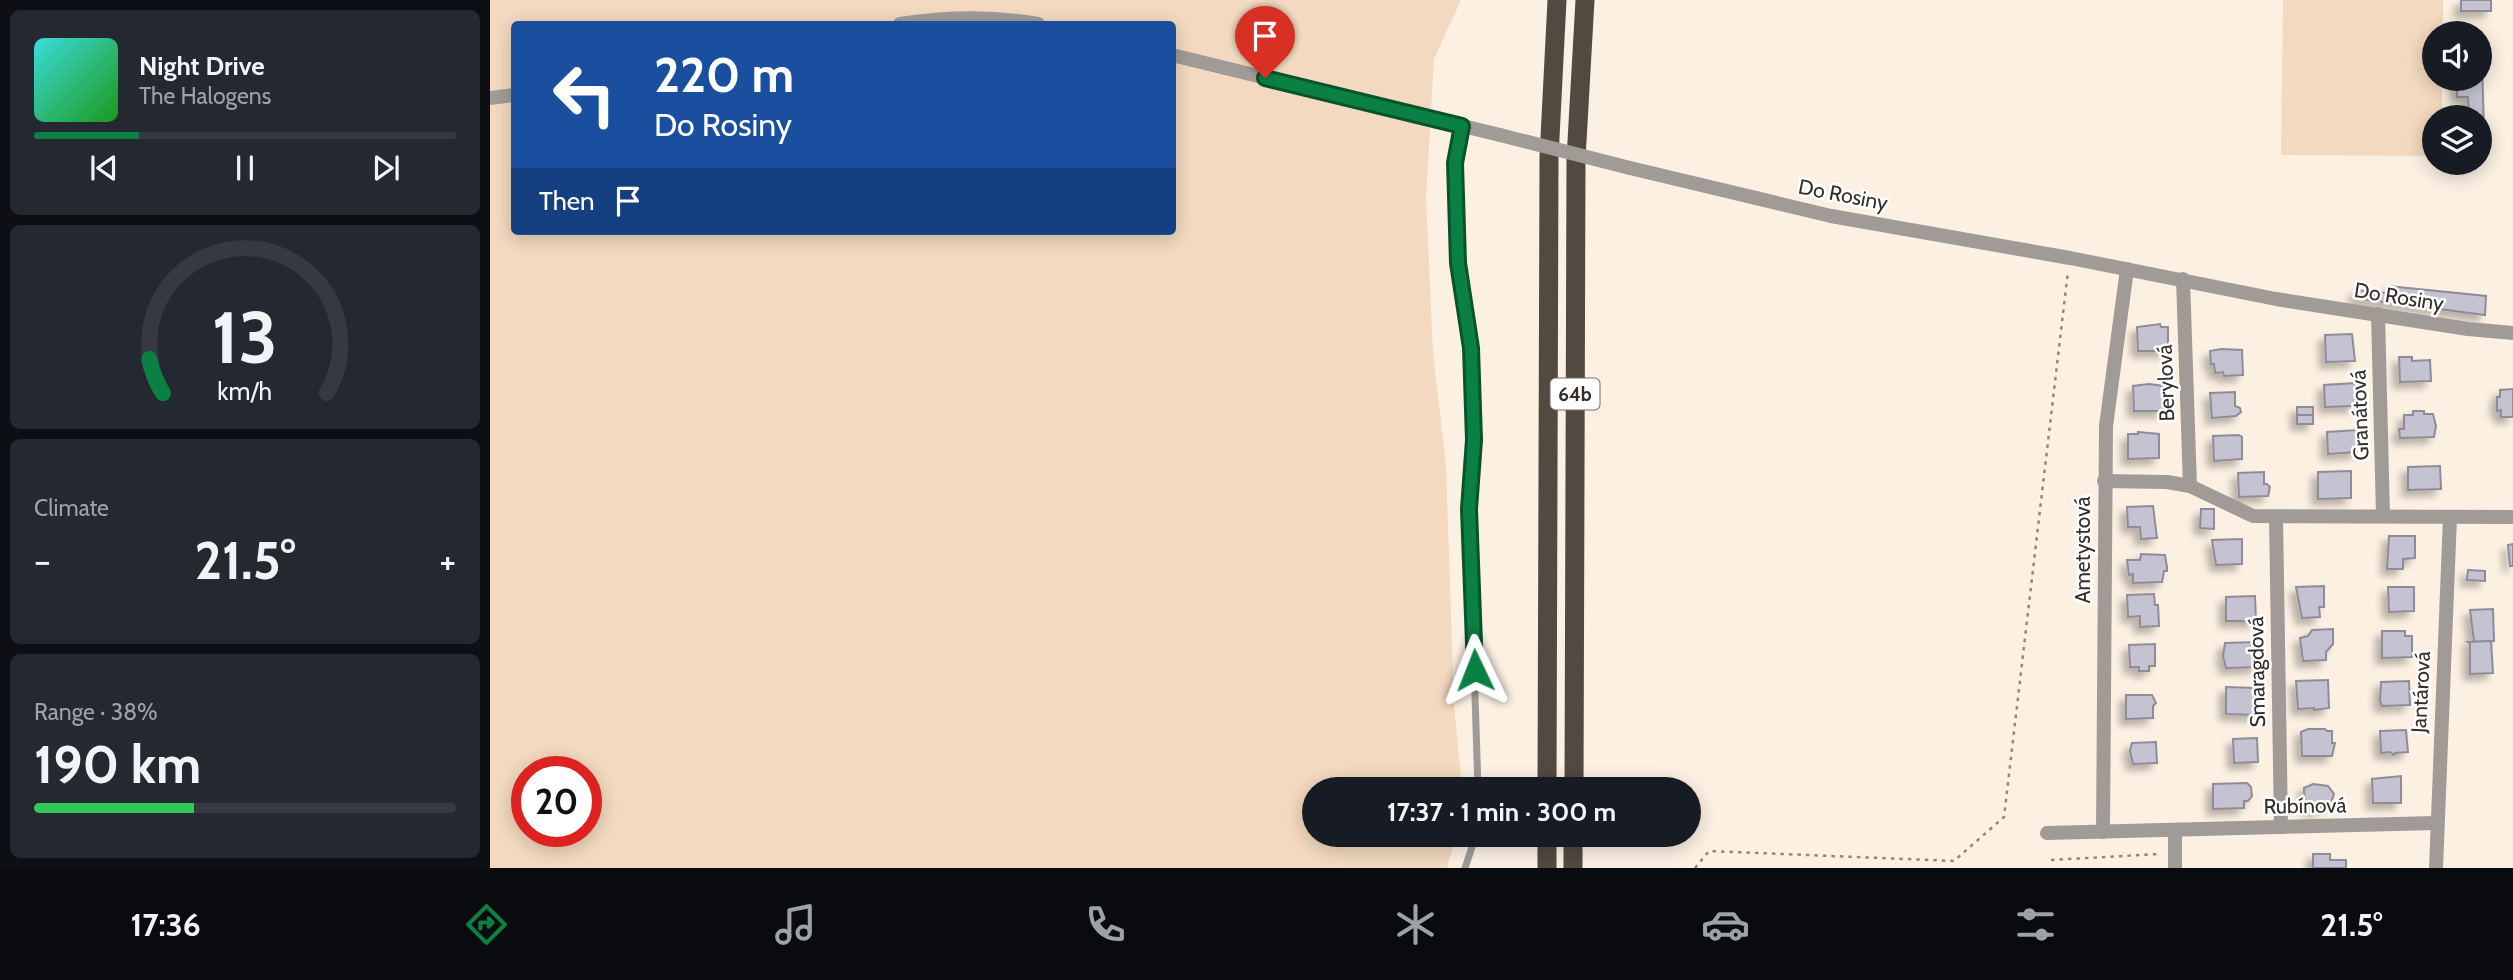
<!DOCTYPE html>
<html lang="en">
<head>
<meta charset="utf-8">
<style>
	:root { --surface:#171b24; --page:#242831; --text:#f1f3f6; --muted:#9ea1a6; --line:#363941; --accent:#0b8043 }
	body { margin:0; font-family:Cabin,sans-serif; background:var(--page); color:var(--text); height:100vh; display:flex; flex-direction:column; font-size:26px; white-space:nowrap }
	* { box-sizing:border-box; margin:0 }
	p { font-size:23px; color:var(--muted) }
	.icon { flex:none; width:38px; height:38px; fill:none; stroke:currentColor; stroke-width:2; stroke-linecap:round; stroke-linejoin:round }
	.map { position:relative; flex:1; overflow:hidden }
	.sheet { display:flex; flex-direction:column; gap:10px; padding:10px; background:#0d0f14; width:490px }
	.sheet>* { flex:none }
	.guide { position:absolute; left:21px; top:21px; width:665px; height:214px; border-radius:7px; box-shadow:0 4px 18px #0003; background:#1a4fa0; color:#fff; overflow:hidden }
	.fabs { position:absolute; left:1932px; top:21px; display:grid; gap:14px }
	.fabs a { display:grid; place-items:center; width:70px; height:70px; border-radius:50%; background:var(--surface); box-shadow:0 4px 18px #0003; font-size:35px }
	.speed { position:absolute; left:21px; top:756px; display:flex; gap:14px; font-size:35px; font-weight:700; text-align:center }
	.speed>* { display:grid; place-content:center; width:91px; height:91px; border-radius:50%; background:var(--surface); box-shadow:0 4px 18px #0003; line-height:1 }
	.speed .limit { border:10px solid #d22; background:#fff; color:#111 }
	.pin { position:absolute; display:grid; place-items:center; width:60px; height:60px; color:#fff; margin:-72px -30px; border-radius:50% 50% 50% 0; rotate:-45deg; box-shadow:0 0 7px #0007 }
	.pin .icon { rotate:45deg }
	.me { position:absolute; width:77px; margin:-38px; rotate:358deg; stroke-linejoin:round; filter:drop-shadow(0 0 5px #0008) }
	.turn { display:flex; align-items:center; gap:24px; height:147px; padding:0 28px; font-size:32px }
	.turn .icon { width:91px; height:91px; stroke-width:2.5 }
	.turn b { display:block; font-size:49px; line-height:60px }
	.then { display:flex; align-items:center; height:66px; padding:0 28px; background:#0003; gap:14px; font-size:26px }
	.big { font-size:52px; font-weight:800; line-height:1.1 }
	.sheet .widget { flex:1; display:flex; flex-direction:column; justify-content:center; gap:10px; min-width:0; padding:0 24px; border-radius:10px; background:var(--page) }
	.sheet .dial { align-items:center; gap:0 }
	.dial svg { height:182px; overflow:visible; fill:none; stroke:var(--line); stroke-width:7; stroke-linecap:round; text-anchor:middle }
	.dial text { fill:var(--text); stroke:none }
	.song { display:flex; align-items:center; gap:21px }
	.cover { width:84px; height:84px; border-radius:10px; background:linear-gradient(135deg,hsl(180 70% 55%),hsl(120 70% 35%)) }
	.played { height:7px; border-radius:4px; background:linear-gradient(90deg,var(--accent) 25%,var(--line) 25%) }
	.keys { display:flex; justify-content:space-around; direction:ltr }
	.heat { display:flex; justify-content:space-between; align-items:center; font-size:38px; direction:ltr }
	.charge { height:10px; border-radius:5px; background:linear-gradient(90deg,#34c759 38%,var(--line) 0) }
	.trip { position:absolute; left:812px; top:777px; width:399px; height:70px; border-radius:35px; background:var(--surface); box-shadow:0 4px 18px #0003; font-weight:800; line-height:70px; text-align:center }
	.tabs { display:flex; height:112px; justify-content:space-around; align-items:center; background:#090b0e; color:var(--muted) }
	.tabs .icon { width:49px; height:49px }
	.tabs .selected { color:var(--accent) }
	.tabs b { font-size:32px; color:var(--text) }
	main { display:flex; flex:1; min-height:0 }
	.map>svg:first-child { display:block }
</style>
</head>
<body>
<main>
<section class="sheet">
<div class="widget">
<div class="song"><i class="cover"></i><div><b>Night Drive</b><p>The Halogens</p></div></div>
<div class="played"></div>
<div class="keys"><svg class="icon" aria-label="previous" viewBox="0 0 24 24"><path d="M18 5L8 12l10 7zM5 5v14"/></svg><svg class="icon" aria-label="pause" viewBox="0 0 24 24"><path d="M8 5v14M16 5v14"/></svg><svg class="icon" aria-label="next" viewBox="0 0 24 24"><path d="M6 5l10 7-10 7zM19 5v14"/></svg></div>
</div>
<div class="widget dial"><svg viewBox="0 0 100 80">
<path d="M14 69A42 42 0 1 1 86 69"/>
<path d="M14 69A42 42 0 0 1 8 54" stroke="#0b8043"/>
<text x="50" y="56" font-size="32" font-weight="700">13</text>
<text x="50" y="72" font-size="11">km/h</text>
</svg></div>
<div class="widget"><p>Climate</p>
<div class="heat"><a>−</a><b class="big">21.5°</b><a>+</a></div>
</div>
<div class="widget"><p>Range · 38%</p><b class="big">190 km</b><div class="charge"></div></div>
</section>
<div class="map">
<svg width="2023" height="868" viewBox="0 0 2023 868">
	<defs>
		<filter id="shadow"><feDropShadow dx="-6" dy="6" stdDeviation="3.5" flood-color="#0004"/></filter>
	</defs>
	<rect width="100%" height="100%" fill="#fcf0e3"/>
	<g fill="#f2d9bf" fill-rule="evenodd">
		<path d="M0,0H971L944,59L936,197L943,353L956,466L964,705L972,789H824V835H966L957,868H0ZM24,24H682V231H24ZM37,772H96V831H37Z"/>
		<polygon points="1793,0 1953,0 1953,33 1944,33 1944,79 1952,79 1952,117 1944,117 1944,156 1791,155"/>
	</g>
	<g fill="#c5c3d2" stroke="#8f8c9a" stroke-width="2" filter="url(#shadow)">
		<rect x="1971" y="0" width="30" height="11"/>
		<polygon points="1990,63 1992,63 1994,131 1990,131 1990,117 1979,117 1978,97 1967,97 1967,79 1990,79"/>
		<polygon points="1898,286 1996,296 1995,315 1864,298 1866,290 1896,293"/>
		<polygon points="1670,324 1671,327 1678,327 1678,351 1648,351 1647,327"/>
		<polygon points="1862,334 1865,361 1836,362 1835,335"/>
		<polygon points="1731,349 1752,350 1753,375 1734,376 1733,372 1725,373 1724,364 1721,364 1720,351"/>
		<polygon points="1909,357 1922,357 1922,361 1940,360 1941,381 1910,382"/>
		<polygon points="1865,383 1865,394 1868,396 1864,401 1865,406 1835,407 1834,385"/>
		<polygon points="1659,384 1674,386 1674,411 1644,411 1643,386"/>
		<polygon points="2023,389 2023,417 2011,417 2011,410 2007,411 2007,397 2010,397 2010,390"/>
		<polygon points="1745,392 1745,406 1750,408 1751,412 1746,416 1722,418 1720,393"/>
		<rect x="1807" y="407" width="16" height="8"/>
		<polygon points="1923,411 1934,411 1934,414 1943,414 1946,426 1944,437 1910,438 1909,429 1914,429 1914,415 1923,415"/>
		<rect x="1807" y="415" width="16" height="9"/>
		<polygon points="1868,430 1870,443 1867,447 1867,452 1838,454 1837,432"/>
		<polygon points="1648,432 1669,434 1669,458 1638,459 1638,434 1648,434"/>
		<polygon points="1749,435 1752,437 1752,459 1724,461 1723,436"/>
		<polygon points="1950,466 1951,489 1918,490 1918,467"/>
		<polygon points="1861,471 1861,498 1828,499 1828,472"/>
		<polygon points="1774,472 1774,484 1777,484 1780,487 1778,496 1749,497 1748,473"/>
		<polygon points="1663,506 1667,538 1651,539 1650,527 1638,527 1637,507"/>
		<polygon points="1711,509 1724,509 1724,529 1710,528"/>
		<polygon points="1899,536 1925,536 1925,558 1913,559 1913,569 1897,569"/>
		<polygon points="1752,539 1752,564 1726,565 1722,540"/>
		<polygon points="2023,544 2023,566 2020,566 2018,545"/>
		<polygon points="1651,554 1675,555 1677,567 1677,571 1674,571 1672,582 1643,583 1643,574 1639,575 1637,560 1650,560"/>
		<polygon points="1978,570 1995,571 1995,581 1977,580"/>
		<polygon points="1834,586 1834,607 1829,607 1830,617 1812,618 1806,587"/>
		<polygon points="1898,587 1924,587 1924,611 1899,612"/>
		<polygon points="1664,594 1665,605 1668,605 1669,626 1650,627 1650,616 1638,617 1637,595"/>
		<polygon points="1765,596 1766,621 1736,621 1736,597"/>
		<polygon points="2003,609 2004,641 1981,642 1984,641 1980,610"/>
		<polygon points="1843,629 1843,644 1836,652 1836,660 1813,661 1810,638 1818,636 1822,630"/>
		<polygon points="1892,631 1915,631 1915,636 1922,636 1922,657 1892,658"/>
		<polygon points="2001,641 2003,673 1980,674 1980,643 1978,642"/>
		<polygon points="1766,642 1767,667 1736,668 1733,656 1735,643"/>
		<polygon points="1665,644 1665,666 1659,666 1659,671 1649,671 1649,667 1640,667 1639,645"/>
		<polygon points="1838,680 1839,708 1824,710 1824,708 1808,709 1806,681"/>
		<polygon points="1919,681 1920,705 1892,706 1890,701 1891,682"/>
		<polygon points="1736,687 1766,688 1765,715 1736,714"/>
		<polygon points="1636,695 1662,695 1666,703 1663,706 1663,718 1636,719"/>
		<polygon points="1818,729 1835,729 1837,731 1842,731 1842,743 1845,743 1842,756 1812,756 1811,732"/>
		<polygon points="1916,730 1918,752 1905,753 1904,755 1900,752 1891,753 1890,731"/>
		<polygon points="1767,738 1768,762 1744,763 1743,739"/>
		<polygon points="1666,742 1667,763 1643,764 1640,751 1642,743"/>
		<polygon points="1911,776 1911,803 1883,803 1882,779"/>
		<polygon points="1757,783 1761,787 1762,796 1758,801 1754,801 1754,808 1723,809 1723,784"/>
		<polygon points="1823,784 1838,786 1844,794 1841,803 1839,806 1830,807 1828,812 1824,812 1822,807 1815,807 1814,788"/>
		<polygon points="1823,854 1840,854 1840,860 1856,860 1856,868 1823,868"/>
	</g>
	<g fill="none" stroke-linecap="round" stroke-linejoin="round">
		<g stroke="#90877f" stroke-width="2.5" stroke-dasharray="3.5 5" stroke-linecap="butt">
			<polyline points="1561,860 1669,854"/>
			<polyline points="1205,868 1219,851 1464,861 1514,817 1578,271"/>
		</g>
		<g stroke="#a09b96" stroke-width="7">
			<polyline points="972,126 965,163 968,263 981,348 984,440 979,509 988,789"/>
			<polyline points="975,868 986,835"/>
		</g>
		<g stroke="#a09b96" stroke-width="14">
			<path d="M410,24C455,17 503,16 548,24"/>
			<polyline points="682,55 1010,135"/>
			<polyline points="0,98 24,95"/>
			<polyline points="1140,168 1341,216 1580,258 1786,299 1978,329 2023,333"/>
			<polyline points="1693,279 1700,486"/>
			<polyline points="1888,314 1893,515"/>
			<polyline points="1614,481 1677,482 1700,486 1763,516 2023,517"/>
			<polyline points="1786,517 1791,827"/>
			<polyline points="1685,830 1685,868"/>
			<polyline points="1613,832 1616,426 1637,269"/>
			<polyline points="1557,833 1946,823"/>
			<polyline points="1946,868 1960,517"/>
		</g>
		<g stroke="#524940" stroke-width="19">
			<polyline points="1057,789 1059,157 1067,0"/>
			<polyline points="1084,789 1086,159 1095,0"/>
			<polyline points="1057,868 1057,835"/>
			<polyline points="1083,868 1083,835"/>
		</g>
		<polyline stroke="#a09b96" stroke-width="14" points="1010,135 1140,168"/>
	</g>
	<g fill="none" stroke-linecap="round" stroke-linejoin="round">
		<defs>
			<polyline id="route" points="775,78 972,126 965,163 968,263 981,348 984,440 979,509 985,670"/>
		</defs>
		<use href="#route" stroke="#07532c" stroke-width="18"/>
		<use href="#route" stroke="#0b8043" stroke-width="12"/>
	</g>
	<g text-anchor="middle" stroke-width="5" stroke-linejoin="round" paint-order="stroke">
		<rect fill="#fff" stroke="#706d6a" stroke-width="2" x="1060.5" y="378.5" width="49" height="31" rx="5"/>
		<g font-size="19" font-weight="bold" fill="#332e2a">
			<text x="1085" y="401">64b</text>
		</g>
		<g font-size="21" fill="#332e2a" stroke="#fff">
			<text transform="translate(1353 195) rotate(11)" y="7">Do Rosiny</text>
			<text transform="translate(1909 297) rotate(9)" y="7">Do Rosiny</text>
			<text transform="translate(1676 383) rotate(-92)" y="7">Berylová</text>
			<text transform="translate(1870 415) rotate(-92)" y="7">Granátová</text>
			<text transform="translate(1593 550) rotate(-90)" y="7">Ametystová</text>
			<text transform="translate(1767 672) rotate(-91)" y="7">Smaragdová</text>
			<text transform="translate(1931 692) rotate(-87)" y="7">Jantárová</text>
			<text transform="translate(1815 806) rotate(-1)" y="7">Rubínová</text>
		</g>
	</g>
</svg>
<div class="fabs">
<a><svg class="icon" aria-label="sound" viewBox="0 0 24 24"><path d="M4 9h4l5-4v14l-5-4H4zM17 9q2 3 0 6"/></svg></a>
<a><svg class="icon" aria-label="layers" viewBox="0 0 24 24"><path d="M12 4l9 5-9 5-9-5zM3 14l9 5 9-5"/></svg></a>
</div>
<div class="speed"><div class="limit">20</div></div>
<div class="pin" style="left:775px;top:78px;background:#d93025"><svg class="icon" aria-label="arrive" viewBox="0 0 24 24"><path d="M6 21V4h12l-3 4 3 4H6"/></svg></div>
<svg class="me" style="left:985px;top:670px" viewBox="-20 -20 40 40"><path d="M0-17L14 15 0 8-14 15z" fill="#0b8043" stroke="#fff" stroke-width="4"/></svg>
<div class="trip">17:37 · 1 min · 300 m</div>
<div class="guide">
<div class="turn"><svg class="icon" aria-label="left" viewBox="0 0 24 24"><path d="M17 20v-9H6M10 6l-5 5 5 5"/></svg><div><b>220 m</b>Do Rosiny</div></div>
<div class="then">Then<svg class="icon" aria-label="arrive" viewBox="0 0 24 24"><path d="M6 21V4h12l-3 4 3 4H6"/></svg></div>
</div>
</div>
</main>
<nav class="tabs">
<b>17:36</b>
<svg class="icon selected" aria-label="directions" viewBox="0 0 24 24"><path d="M12 3l9 9-9 9-9-9zM9 14v-3h6M13 9l2 2-2 2"/></svg>
<svg class="icon" aria-label="music" viewBox="0 0 24 24"><path d="M9 18V5l10-2v13"/><circle cx="6" cy="18" r="3"/><circle cx="16" cy="16" r="3"/></svg>
<svg class="icon" aria-label="phone" viewBox="0 0 24 24"><path d="M5 4h4l2 5-3 2q2 4 5 5l2-3 5 2v4C11 20 4 13 5 4z"/></svg>
<svg class="icon" aria-label="climate" viewBox="0 0 24 24"><path d="M12 3v18M4 7l16 10M4 17L20 7"/></svg>
<svg class="icon" aria-label="car" viewBox="0 0 24 24"><path d="M5 17H2v-5l4-1 3-4h7l3 4 3 1v5h-3M9 17h6M6 11h13"/><circle cx="7" cy="17" r="2"/><circle cx="17" cy="17" r="2"/></svg>
<svg class="icon" aria-label="filters" viewBox="0 0 24 24"><path d="M4 7h16M4 17h16"/><circle cx="9" cy="7" r="2"/><circle cx="15" cy="17" r="2"/></svg>
<b>21.5°</b>
</nav>
</body>
</html>
